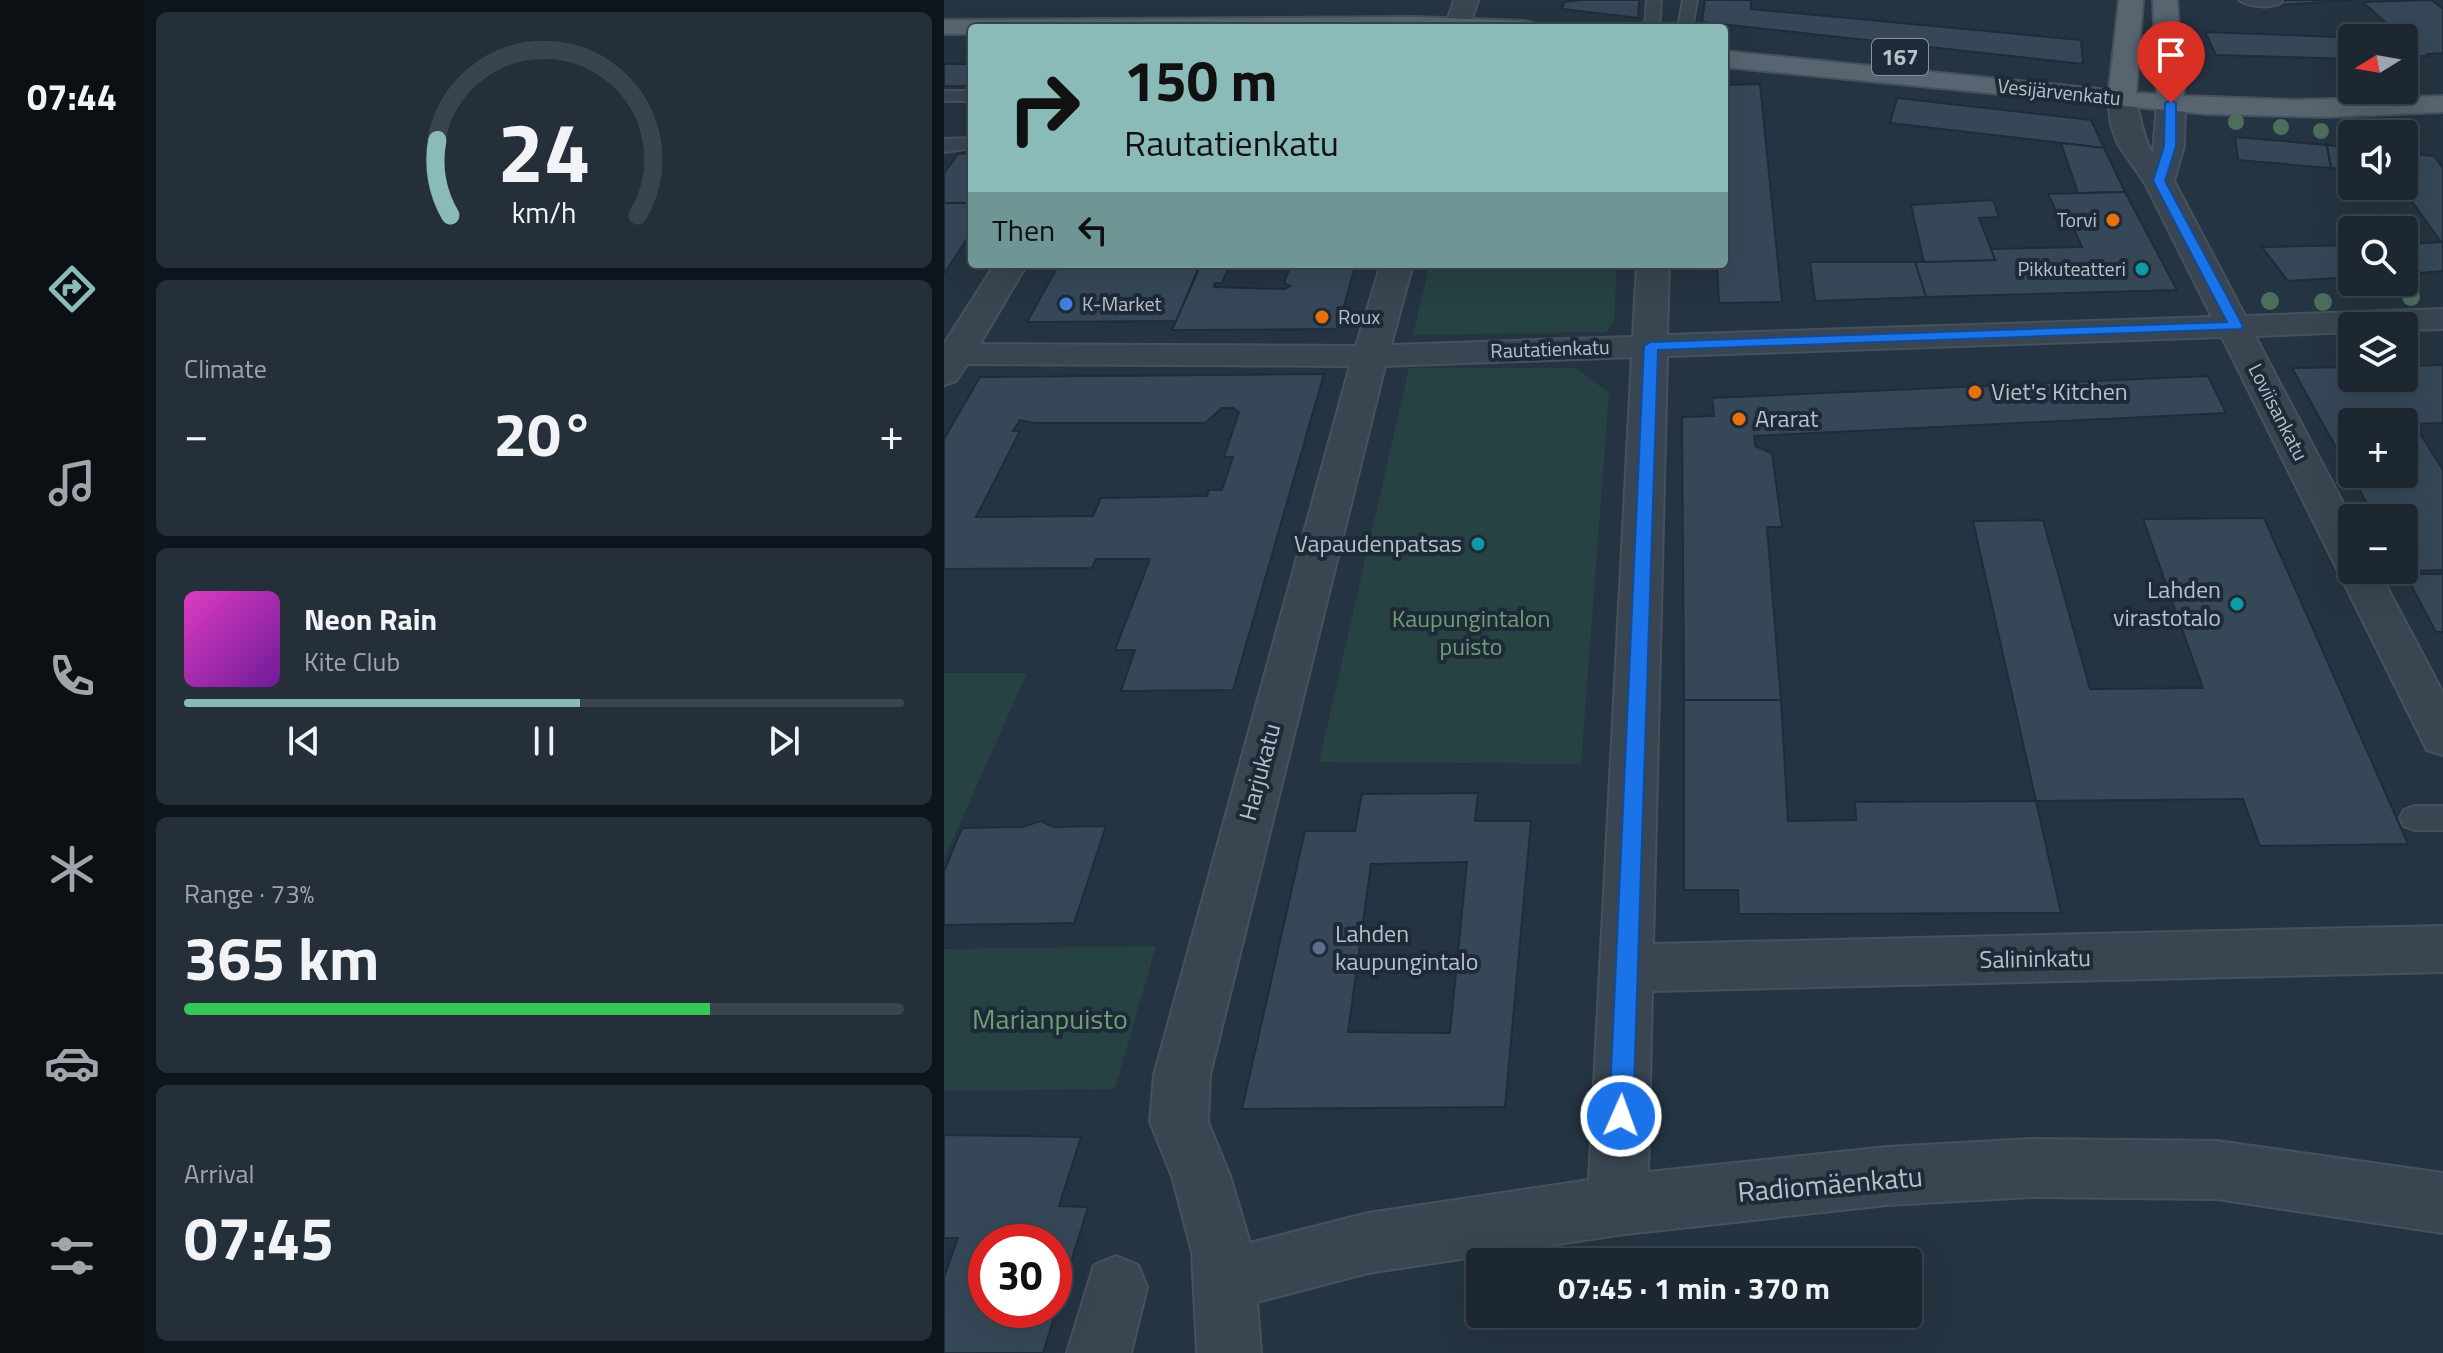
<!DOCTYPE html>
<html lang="en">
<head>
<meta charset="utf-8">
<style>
	:root { --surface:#1c2732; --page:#252f3a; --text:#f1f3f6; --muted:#a0a5ac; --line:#3a444d; --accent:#8bbbb9 }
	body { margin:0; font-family:"Titillium Web",sans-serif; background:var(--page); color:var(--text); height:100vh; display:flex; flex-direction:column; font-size:30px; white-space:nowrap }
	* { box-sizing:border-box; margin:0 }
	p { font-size:26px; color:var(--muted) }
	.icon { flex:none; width:44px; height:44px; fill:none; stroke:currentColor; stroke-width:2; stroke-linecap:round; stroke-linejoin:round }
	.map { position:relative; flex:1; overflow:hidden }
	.drawer { display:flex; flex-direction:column; gap:12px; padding:12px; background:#0f151c; width:800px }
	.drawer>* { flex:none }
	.guide { position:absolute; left:24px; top:24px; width:760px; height:244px; border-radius:8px; box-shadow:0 8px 32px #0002,0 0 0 2px var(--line); background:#8bbbb9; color:#111; overflow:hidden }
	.needle { width:52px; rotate:259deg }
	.buttons { position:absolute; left:1394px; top:24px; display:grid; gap:16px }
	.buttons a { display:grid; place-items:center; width:80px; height:80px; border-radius:8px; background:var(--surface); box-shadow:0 8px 32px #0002,0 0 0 2px var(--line); font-size:40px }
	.speed { position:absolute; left:24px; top:1224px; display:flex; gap:16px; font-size:40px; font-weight:700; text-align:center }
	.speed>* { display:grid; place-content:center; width:104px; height:104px; border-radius:50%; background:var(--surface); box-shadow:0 8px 32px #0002,0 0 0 2px var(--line); line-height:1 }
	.speed .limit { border:12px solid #d22; background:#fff; color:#111 }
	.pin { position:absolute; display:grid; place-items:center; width:68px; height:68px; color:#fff; margin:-82px -34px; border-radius:50% 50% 50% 0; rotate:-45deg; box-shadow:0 0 8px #0007 }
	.pin .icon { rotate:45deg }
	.me { position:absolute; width:88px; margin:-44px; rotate:2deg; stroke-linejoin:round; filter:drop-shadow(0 0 6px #0008) }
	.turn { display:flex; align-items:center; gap:28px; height:168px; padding:0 24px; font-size:36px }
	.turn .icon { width:104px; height:104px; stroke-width:2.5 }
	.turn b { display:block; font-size:56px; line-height:68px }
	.then { display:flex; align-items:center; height:76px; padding:0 24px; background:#0003; gap:16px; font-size:30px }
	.big { font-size:60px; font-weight:700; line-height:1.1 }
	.drawer .tile { flex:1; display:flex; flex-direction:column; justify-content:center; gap:12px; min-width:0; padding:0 28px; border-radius:12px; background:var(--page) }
	.drawer .dial { align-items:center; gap:0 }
	.dial svg { height:208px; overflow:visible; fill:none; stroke:var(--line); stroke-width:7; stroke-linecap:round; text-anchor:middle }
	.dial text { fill:var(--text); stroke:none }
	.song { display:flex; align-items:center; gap:24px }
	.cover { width:96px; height:96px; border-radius:12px; background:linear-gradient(135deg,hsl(310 70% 55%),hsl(280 70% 35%)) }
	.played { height:8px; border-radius:4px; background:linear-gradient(90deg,var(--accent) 55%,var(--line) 55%) }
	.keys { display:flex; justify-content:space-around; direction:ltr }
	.heat { display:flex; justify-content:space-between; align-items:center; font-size:44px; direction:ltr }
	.charge { height:12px; border-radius:6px; background:linear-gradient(90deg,#34c759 73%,var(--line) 0) }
	.trip { position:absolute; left:522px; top:1248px; width:456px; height:80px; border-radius:8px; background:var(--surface); box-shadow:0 8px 32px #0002,0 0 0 2px var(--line); font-weight:700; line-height:80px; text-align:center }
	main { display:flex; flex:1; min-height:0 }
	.tabs { display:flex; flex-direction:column; width:144px; justify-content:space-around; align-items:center; background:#0b1014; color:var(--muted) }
	.tabs .icon { width:56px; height:56px }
	.tabs .selected { color:var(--accent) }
	.tabs b { font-size:36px; color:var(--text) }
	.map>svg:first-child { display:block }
</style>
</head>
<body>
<main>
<nav class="tabs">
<b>07:44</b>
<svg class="icon selected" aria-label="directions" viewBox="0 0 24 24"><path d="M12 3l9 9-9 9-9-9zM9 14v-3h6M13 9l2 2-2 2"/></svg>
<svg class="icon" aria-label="music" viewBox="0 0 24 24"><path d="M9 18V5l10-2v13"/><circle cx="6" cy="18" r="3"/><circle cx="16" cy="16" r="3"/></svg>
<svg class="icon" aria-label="phone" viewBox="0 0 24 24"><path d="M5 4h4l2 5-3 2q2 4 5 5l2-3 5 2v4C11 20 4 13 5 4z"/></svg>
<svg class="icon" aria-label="climate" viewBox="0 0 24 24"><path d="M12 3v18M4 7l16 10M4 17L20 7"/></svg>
<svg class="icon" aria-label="car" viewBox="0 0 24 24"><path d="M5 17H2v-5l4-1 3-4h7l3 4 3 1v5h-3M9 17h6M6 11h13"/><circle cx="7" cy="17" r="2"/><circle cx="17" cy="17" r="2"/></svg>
<svg class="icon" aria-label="filters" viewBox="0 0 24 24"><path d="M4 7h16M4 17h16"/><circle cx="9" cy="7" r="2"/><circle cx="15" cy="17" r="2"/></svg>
</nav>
<section class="drawer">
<div class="tile dial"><svg viewBox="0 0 100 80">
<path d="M14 69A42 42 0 1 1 86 69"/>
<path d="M14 69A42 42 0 0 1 9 40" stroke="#8bbbb9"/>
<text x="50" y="56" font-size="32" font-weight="700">24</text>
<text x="50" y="72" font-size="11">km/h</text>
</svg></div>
<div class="tile"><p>Climate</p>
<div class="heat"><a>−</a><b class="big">20°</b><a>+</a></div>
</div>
<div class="tile">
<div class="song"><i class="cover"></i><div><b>Neon Rain</b><p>Kite Club</p></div></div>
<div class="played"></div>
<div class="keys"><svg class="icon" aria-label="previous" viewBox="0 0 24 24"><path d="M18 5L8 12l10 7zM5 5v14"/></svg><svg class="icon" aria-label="pause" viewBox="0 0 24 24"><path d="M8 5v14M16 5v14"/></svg><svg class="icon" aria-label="next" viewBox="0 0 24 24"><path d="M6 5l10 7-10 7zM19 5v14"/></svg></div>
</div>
<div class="tile"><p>Range · 73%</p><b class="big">365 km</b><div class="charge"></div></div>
<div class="tile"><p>Arrival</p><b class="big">07:45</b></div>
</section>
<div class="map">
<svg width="1499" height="1353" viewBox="0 0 1499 1353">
	<rect width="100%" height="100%" fill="#253442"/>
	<g fill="#274243">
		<polygon points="486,264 673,264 670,320 662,332 469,335"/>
		<polygon points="465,368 632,368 665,393 637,764 375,762"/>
		<polygon points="0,673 83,673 0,859"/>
		<polygon points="212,946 171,1089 0,1091 0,949"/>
	</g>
	<g fill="#364858" stroke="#202c39" stroke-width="2" fill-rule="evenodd">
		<polygon points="637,0 695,0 694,18 618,9 620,2"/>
		<polygon points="761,0 807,0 807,9 1137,40 1139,64 758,22"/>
		<polygon points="1329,0 1412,0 1334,5"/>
		<polygon points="1487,0 1499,9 1499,53 1483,54 1485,56 1460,57 1460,38 1408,38 1408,59 1272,55 1261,32 1395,37 1452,32 1419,2"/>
		<rect x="0" y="64" width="28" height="22"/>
		<polygon points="816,84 838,302 775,303 773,264 780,264 780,85"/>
		<polygon points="953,98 1147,120 1160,148 946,123"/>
		<polygon points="1291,137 1383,145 1387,168 1294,160"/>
		<polygon points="1117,143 1160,148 1181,192 1134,193"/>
		<polygon points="1383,145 1408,148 1408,170 1387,168"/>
		<polygon points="28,153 28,203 0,203 0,173 14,154"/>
		<polygon points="1460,153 1490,156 1499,168 1499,271 1477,273 1460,251 1460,244 1497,242 1457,186 1460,186"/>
		<polygon points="1181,192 1233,290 982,297 971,262 1051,260 1047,249 1138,247 1124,216 1115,217 1104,194"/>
		<polygon points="1049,200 1055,217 1035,218 1051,260 980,262 967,205"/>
		<polygon points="0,203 28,203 28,231 0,274"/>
		<polygon points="1408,245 1408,277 1344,281 1318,247"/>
		<polygon points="1460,251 1477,273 1460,274"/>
		<polygon points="866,262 971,262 982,297 871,301"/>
		<polygon points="257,264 286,264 278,283 271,283 270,287 341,289 346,286 340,283 347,264 412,264 393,329 228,330"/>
		<polygon points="255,267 232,321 83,322 113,268"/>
		<path d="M1499,365V423L1470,424L1499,470V570L1461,571L1460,518H1431L1348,368L1408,367V378H1460V366ZM1408,422H1460V474H1408Z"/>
		<path d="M380,374L289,690L177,691L191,650H171L206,559H152L148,568L0,569V439L36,377ZM278,408H289L295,412L280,457H289L278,490H265L263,496L157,498L149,516L32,517L76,431H69L76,420L91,423H261Z"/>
		<polygon points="1264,376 1282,413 810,436 811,446 828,453 838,527 823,527 837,700 740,700 738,417 770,416 768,398"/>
		<polygon points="1320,518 1464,844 1316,846 1299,799 1092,801 1029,521 1099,520 1146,689 1259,688 1199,519"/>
		<polygon points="1461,574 1499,574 1499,632 1492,632"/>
		<polygon points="740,700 837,700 844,821 912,820 911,802 1092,801 1117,913 795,914 794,890 740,890"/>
		<path d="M534,793L531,821H587L561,1107L298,1109L361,831H411L418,794ZM523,862L506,1033L404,1032L427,864Z"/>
		<polygon points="97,821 109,827 162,826 130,923 0,925 0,871 18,828 78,827"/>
		<path d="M0,1135L137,1137L115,1206L144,1207L99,1353H0V1277L14,1238H0ZM42,1242H110V1310H42Z"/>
	</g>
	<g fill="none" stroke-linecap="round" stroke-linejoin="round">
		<defs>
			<g id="service">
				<polygon points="703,0 717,0 715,28 701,28"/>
				<polygon points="739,0 753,0 748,28 734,28"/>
				<path d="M1295,0H1337L1338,2C1329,9 1304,7 1295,0Z"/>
				<rect x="0" y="91" width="28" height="10"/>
				<polygon points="28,138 28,148 0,152 0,139"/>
				<polygon points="1470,806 1499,806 1499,830 1470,830 1460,826 1456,818 1460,810"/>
			</g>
			<g id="minor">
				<polygon points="510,0 534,0 525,28 501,28"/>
				<path d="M1178,92L1188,94C1197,108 1196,134 1209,154L1213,103L1217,97H1237L1241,103L1240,146L1230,181L1301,316L1499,309V329L1460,330V326H1408V332L1311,336L1408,520V570H1434L1499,693V755L1483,750L1278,337L723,356L709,944L1499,926V972L708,991L704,1172L943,1147L1088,1139L1273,1141L1499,1173V1233L1273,1199L1088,1197L943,1205L673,1235L424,1273L313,1302L317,1353H253L248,1252L228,1176L206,1122L210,1075L406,366L23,364L12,381L0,385V344L51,264H83L36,344L412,346L437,264H469L447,345L689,337L693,264H725L723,335L1268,317L1201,183L1174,144L1167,125L1164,100L1168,94ZM688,357L645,1180L424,1213L306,1243L286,1176L264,1122L266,1075L441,366Z"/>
				<polygon points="172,1256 194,1265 203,1287 187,1353 123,1353 150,1265"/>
			</g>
			<g id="primary">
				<polygon points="1175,0 1199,0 1192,93 1213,94 1209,0 1233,0 1240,96 1352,100 1499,96 1499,112 1381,117 1263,114 780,67 780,51 1165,90"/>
				<polygon points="471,17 580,21 589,23 592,28 28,28 28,34 0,34 0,20"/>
			</g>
		</defs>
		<use href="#service" stroke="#46515e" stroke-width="4"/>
		<use href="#minor" stroke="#46515e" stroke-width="4"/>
		<use href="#primary" stroke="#46515e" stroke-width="4"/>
		<use href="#service" fill="#394551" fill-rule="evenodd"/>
		<use href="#minor" fill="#394551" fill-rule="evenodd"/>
		<use href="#primary" fill="#576571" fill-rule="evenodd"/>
	</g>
	<g fill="#4c6e5d">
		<circle cx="1292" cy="122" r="8"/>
		<circle cx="1337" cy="127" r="8"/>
		<circle cx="1377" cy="131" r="8"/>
		<circle cx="1467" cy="297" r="9"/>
		<circle cx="1326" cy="301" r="9"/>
		<circle cx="1379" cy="302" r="9"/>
	</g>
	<polygon fill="#1a73e8" stroke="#114b97" stroke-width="2" points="1227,100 1232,103 1232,146 1221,181 1299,326 1297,329 714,350 689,1116 686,1124 677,1127 669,1124 665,1116 700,346 707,342 1283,322 1209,181 1220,146 1221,103"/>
	<g fill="#e8710a" stroke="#1e2a37" stroke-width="3">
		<circle cx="1169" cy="220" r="8"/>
		<circle cx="378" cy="317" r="8"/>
		<circle cx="1031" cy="392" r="8"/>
		<circle cx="795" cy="419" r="8"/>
	</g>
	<g fill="#0f9aa8" stroke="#1e2a37" stroke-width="3">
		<circle cx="1198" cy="269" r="8"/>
		<circle cx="534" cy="544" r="8"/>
		<circle cx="1293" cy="604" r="8"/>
	</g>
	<circle fill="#3f7fe0" stroke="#1e2a37" stroke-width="3" cx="122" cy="304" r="8"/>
	<circle fill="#5c6f8a" stroke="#1e2a37" stroke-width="3" cx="375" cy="948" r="8"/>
	<g text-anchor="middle" stroke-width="8" stroke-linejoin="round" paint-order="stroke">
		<g font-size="20" fill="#b6c0cc" stroke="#1e2a37">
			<text transform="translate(1115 92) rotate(6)" y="7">Vesijärvenkatu</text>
			<text transform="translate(606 349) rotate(-2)" y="7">Rautatienkatu</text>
			<text transform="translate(1334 412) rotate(63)" y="7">Loviisankatu</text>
		</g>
		<g font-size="20" fill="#b6c0cc" stroke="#1e2a37" text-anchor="end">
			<text x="1153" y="227">Torvi</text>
			<text x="1182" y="276">Pikkuteatteri</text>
			<text x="138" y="311" text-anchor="start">K-Market</text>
			<text x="394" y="324" text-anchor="start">Roux</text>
		</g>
		<rect fill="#1e2a37" stroke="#88939f" stroke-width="2" x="928" y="39" width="56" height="36" rx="6"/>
		<g font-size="22" font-weight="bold" fill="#b6c0cc">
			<text x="956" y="65">167</text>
		</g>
		<g font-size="24" fill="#b6c0cc" stroke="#1e2a37" text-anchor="start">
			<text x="1047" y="400">Viet's Kitchen</text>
			<text x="811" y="427">Ararat</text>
			<text x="518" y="552" text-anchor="end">Vapaudenpatsas</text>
			<text x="1277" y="598" text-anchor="end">Lahden<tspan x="1277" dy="28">virastotalo</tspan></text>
			<text x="391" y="942">Lahden<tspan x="391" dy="28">kaupungintalo</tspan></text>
		</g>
		<g font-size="24" fill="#6c9e73" stroke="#1e2a37">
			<text x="527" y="627">Kaupungintalon<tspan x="527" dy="28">puisto</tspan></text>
		</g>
		<g font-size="24" fill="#b6c0cc" stroke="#1e2a37">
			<text transform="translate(316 772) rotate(-75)" y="8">Harjukatu</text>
			<text transform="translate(1091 959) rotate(-1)" y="8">Salininkatu</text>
		</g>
		<g font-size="28" fill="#6c9e73" stroke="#1e2a37">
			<text x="106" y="1029">Marianpuisto</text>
		</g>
		<g font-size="28" fill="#b6c0cc" stroke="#1e2a37">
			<text transform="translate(886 1184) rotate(-5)" y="10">Radiomäenkatu</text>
		</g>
	</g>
</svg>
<div class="buttons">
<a><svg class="needle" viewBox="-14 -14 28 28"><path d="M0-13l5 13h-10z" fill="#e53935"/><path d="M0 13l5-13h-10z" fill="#a0a5ac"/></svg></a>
<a><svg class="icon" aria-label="sound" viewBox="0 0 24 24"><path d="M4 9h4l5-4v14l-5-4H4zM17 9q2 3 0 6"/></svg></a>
<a><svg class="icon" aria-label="search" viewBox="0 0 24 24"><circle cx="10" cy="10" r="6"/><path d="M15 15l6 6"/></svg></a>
<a><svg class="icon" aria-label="layers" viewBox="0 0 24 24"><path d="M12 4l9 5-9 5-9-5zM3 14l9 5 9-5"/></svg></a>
<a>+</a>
<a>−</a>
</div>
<div class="speed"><div class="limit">30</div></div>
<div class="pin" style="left:1227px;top:103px;background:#d93025"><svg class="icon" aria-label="arrive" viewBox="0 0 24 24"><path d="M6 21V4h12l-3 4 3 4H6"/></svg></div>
<svg class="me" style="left:677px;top:1116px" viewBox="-20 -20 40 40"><circle r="17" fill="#1a73e8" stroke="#fff" stroke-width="3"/><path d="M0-11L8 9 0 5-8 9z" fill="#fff"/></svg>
<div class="trip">07:45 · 1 min · 370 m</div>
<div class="guide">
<div class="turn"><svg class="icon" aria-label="right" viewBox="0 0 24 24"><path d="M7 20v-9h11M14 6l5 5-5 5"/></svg><div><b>150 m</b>Rautatienkatu</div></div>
<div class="then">Then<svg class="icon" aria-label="left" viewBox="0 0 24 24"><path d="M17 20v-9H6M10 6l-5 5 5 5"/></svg></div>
</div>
</div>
</main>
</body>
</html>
